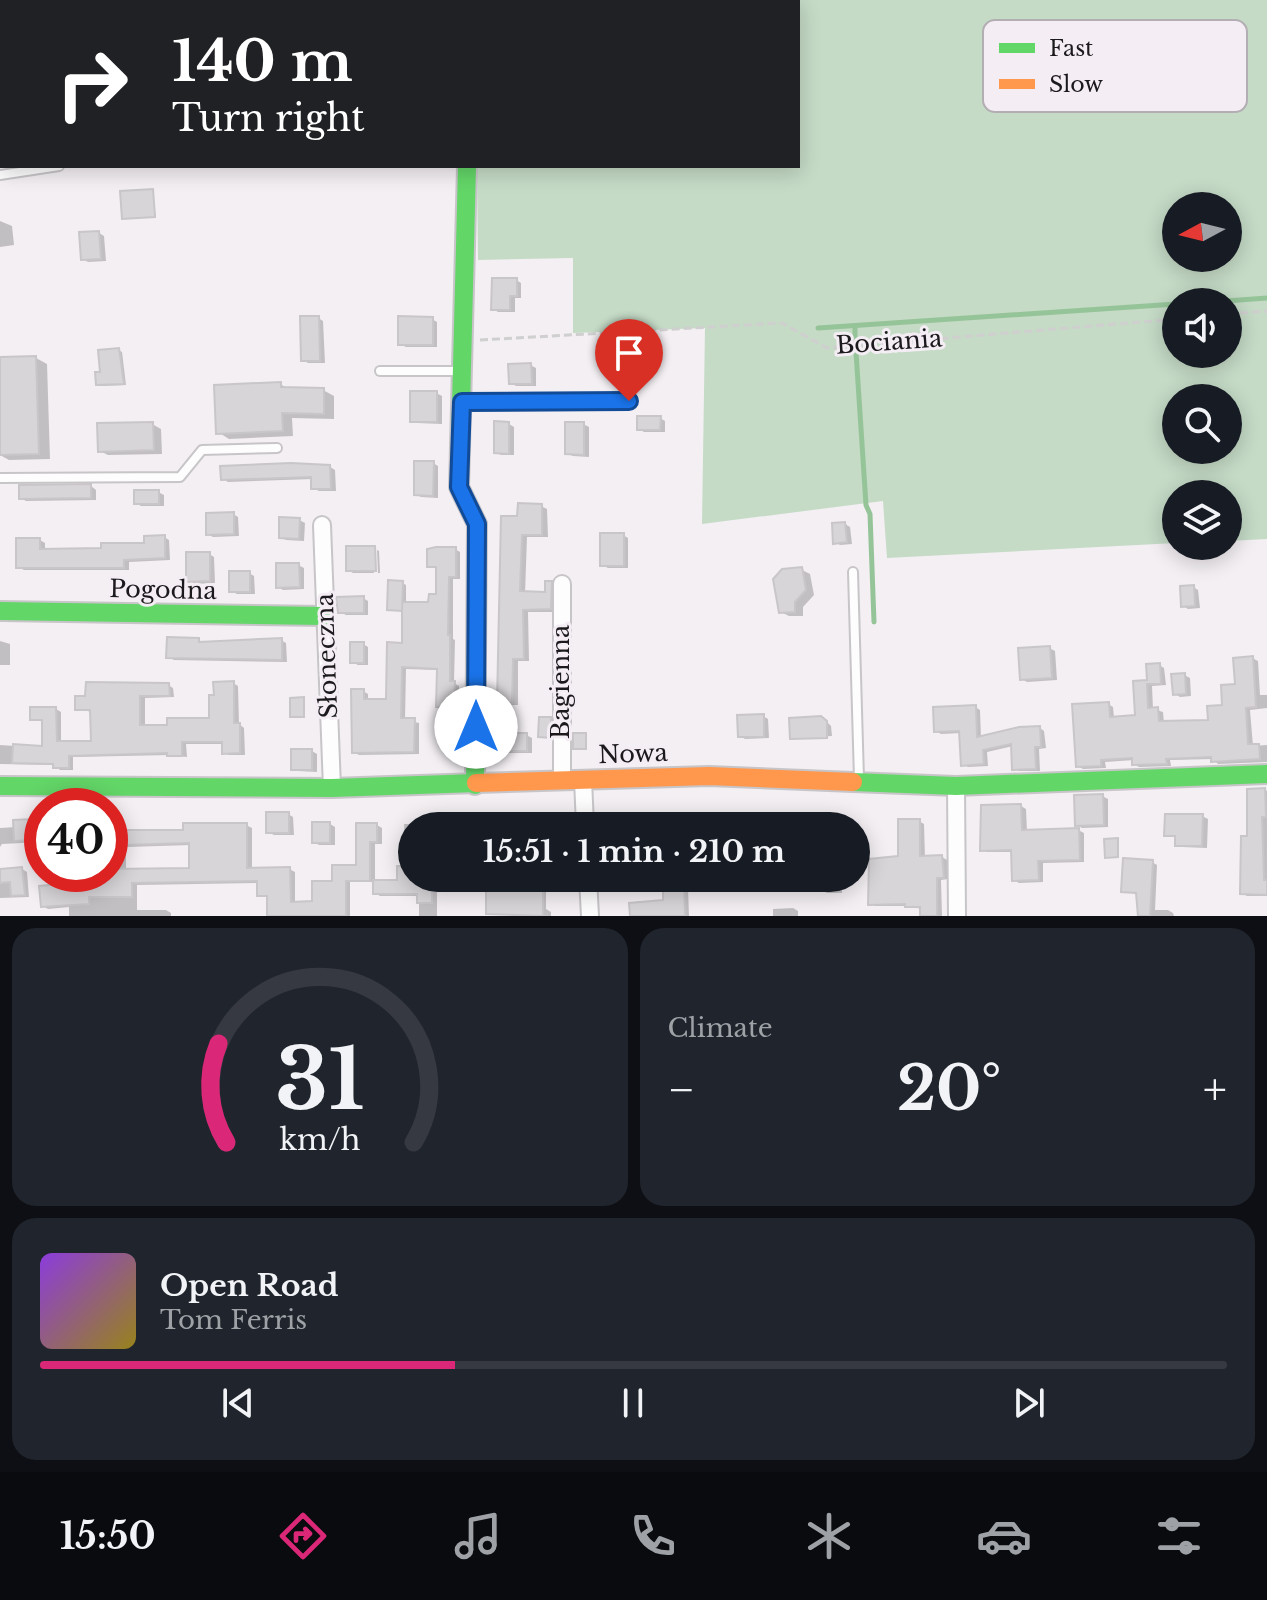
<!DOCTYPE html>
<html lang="en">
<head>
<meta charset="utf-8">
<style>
	:root { --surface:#171b24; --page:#20242c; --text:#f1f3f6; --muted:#9ea1a6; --line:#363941; --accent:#db2777 }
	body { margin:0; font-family:"Libre Baskerville",serif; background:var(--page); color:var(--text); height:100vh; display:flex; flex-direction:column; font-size:30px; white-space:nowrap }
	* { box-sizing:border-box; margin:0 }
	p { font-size:26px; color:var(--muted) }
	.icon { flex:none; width:44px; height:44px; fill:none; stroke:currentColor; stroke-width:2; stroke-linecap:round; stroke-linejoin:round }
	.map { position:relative; height:916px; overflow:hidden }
	.sheet { display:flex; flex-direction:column; gap:12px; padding:12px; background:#0d0f14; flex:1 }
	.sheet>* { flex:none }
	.guide { position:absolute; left:0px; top:0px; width:800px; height:168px; box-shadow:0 4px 20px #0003; background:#202124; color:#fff; overflow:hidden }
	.needle { width:52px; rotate:263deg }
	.controls { position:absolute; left:1162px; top:192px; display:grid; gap:16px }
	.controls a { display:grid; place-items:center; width:80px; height:80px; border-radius:50%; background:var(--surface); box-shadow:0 4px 20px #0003; font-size:40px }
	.speed { position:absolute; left:24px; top:788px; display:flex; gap:16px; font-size:40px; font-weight:700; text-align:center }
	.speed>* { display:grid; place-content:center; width:104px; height:104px; border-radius:50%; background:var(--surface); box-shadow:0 4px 20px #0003; line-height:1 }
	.speed .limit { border:12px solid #d22; background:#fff; color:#111 }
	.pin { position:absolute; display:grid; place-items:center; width:68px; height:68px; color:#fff; margin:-82px -34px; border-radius:50% 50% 50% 0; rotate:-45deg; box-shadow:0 0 8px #0007 }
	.pin .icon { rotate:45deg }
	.me { position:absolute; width:88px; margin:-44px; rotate:0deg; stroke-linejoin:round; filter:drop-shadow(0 0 6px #0008) }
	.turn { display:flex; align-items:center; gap:28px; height:168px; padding:0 40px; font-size:36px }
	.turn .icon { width:104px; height:104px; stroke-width:2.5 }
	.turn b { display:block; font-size:56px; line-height:68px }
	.big { font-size:60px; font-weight:700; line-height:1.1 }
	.sheet .tile { flex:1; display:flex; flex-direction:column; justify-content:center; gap:12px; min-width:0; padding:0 28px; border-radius:24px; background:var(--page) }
	.sheet .dial { align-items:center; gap:0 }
	.dial svg { height:208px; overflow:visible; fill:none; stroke:var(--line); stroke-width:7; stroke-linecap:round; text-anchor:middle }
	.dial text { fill:var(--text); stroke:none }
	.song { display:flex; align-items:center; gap:24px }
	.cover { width:96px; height:96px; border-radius:12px; background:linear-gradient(135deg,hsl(270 70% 55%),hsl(50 70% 35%)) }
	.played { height:8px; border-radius:4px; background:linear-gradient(90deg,var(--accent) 35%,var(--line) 35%) }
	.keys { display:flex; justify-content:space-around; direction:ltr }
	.heat { display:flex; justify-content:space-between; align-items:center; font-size:44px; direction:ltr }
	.sheet .tiles { flex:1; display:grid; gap:12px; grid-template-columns:1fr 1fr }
	.tile:last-child { grid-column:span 2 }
	.trip { position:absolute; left:398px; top:812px; width:472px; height:80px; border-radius:40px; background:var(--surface); box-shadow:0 4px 20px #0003; font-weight:700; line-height:80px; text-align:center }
	.menu { display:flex; height:128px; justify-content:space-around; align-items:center; background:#090b0e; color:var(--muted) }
	.menu .icon { width:56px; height:56px }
	.menu .on { color:var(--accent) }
	.menu b { font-size:36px; color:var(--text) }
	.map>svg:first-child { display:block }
</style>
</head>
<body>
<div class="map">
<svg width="1267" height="916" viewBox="0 0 1267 916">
	<rect width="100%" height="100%" fill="#f3eff3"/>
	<path fill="#c5dbc6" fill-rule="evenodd" d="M482,0H1267V539L1228,541V494H1176V543L887,558L883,501L702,524L705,328L573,333V258L478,260L477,166H798V2ZM1176,206H1228V258H1176ZM1176,302H1228V354H1176ZM1176,398H1228V450H1176Z"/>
	<g fill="#0003" fill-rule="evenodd">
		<polygon points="0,0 41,0 2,2 0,8"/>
		<polygon points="46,0 88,0 88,2 47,2"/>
		<polygon points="152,191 156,217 124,218"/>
		<polygon points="0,221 12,226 14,245 0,247"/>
		<polygon points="99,233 104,236 106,261 88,262 83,259"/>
		<polygon points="516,280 521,283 521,298 515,298 515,312 498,312 493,309"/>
		<polygon points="318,318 323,321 325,363 308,363 303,360"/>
		<polygon points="432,319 437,322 437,347 406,347 400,344"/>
		<polygon points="118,350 122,352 126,385 101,386 98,384 102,374"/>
		<polygon points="36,358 47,364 50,459 9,460 0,455 0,359"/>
		<polygon points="530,365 536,368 536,386 516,386 511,383"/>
		<polygon points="280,384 289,389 323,390 334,396 334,419 292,418 293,436 229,439 218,432"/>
		<polygon points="436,393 442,396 442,424 417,423 412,420"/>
		<polygon points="660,418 665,421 665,432 644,432 639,429"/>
		<polygon points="152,424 161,429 162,454 108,455 100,451"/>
		<polygon points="509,424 514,427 514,455 501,455 496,452"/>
		<polygon points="583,424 589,427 589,457 573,456 567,453"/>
		<polygon points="433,463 438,466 438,498 421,497 416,494"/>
		<polygon points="330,467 335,470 336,491 319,491 313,488 313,479 228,482 223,479"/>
		<polygon points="91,486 96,490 96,500 26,501 21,498"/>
		<polygon points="158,492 164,495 164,506 141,506 136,503"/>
		<polygon points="541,506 547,509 548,537 527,537 525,594 547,594 551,583 557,587 556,612 528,612 529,661 518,661 518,705 505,705 499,702 519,518"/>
		<polygon points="233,514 238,517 239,536 213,537 208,534"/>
		<polygon points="299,520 305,523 304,541 286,540 281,537"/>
		<polygon points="845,524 850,527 852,544 840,545 835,542"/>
		<polygon points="623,535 628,538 628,568 608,568 602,565"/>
		<polygon points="164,537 169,540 170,560 129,562 129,570 24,570 18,567 40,540 45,543 45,551 103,550 146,545"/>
		<polygon points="373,548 374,573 353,573 348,570"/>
		<polygon points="455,549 460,552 460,579 453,579 453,639 455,640 454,683 459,686 459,709 443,709 438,706 438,670 406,669 405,720 419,723 419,754 359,755 354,752 363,691 368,694 368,701 388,701 404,645 404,612 389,609 402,583 406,585 406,604 430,604 438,596 438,569 429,566"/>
		<polygon points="377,550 379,551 380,573 378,573"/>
		<polygon points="209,554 214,557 215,583 194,584 188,581"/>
		<polygon points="298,565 304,568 304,589 283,590 278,587"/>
		<polygon points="802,570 810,574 814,595 803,607 803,616 789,616 781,612"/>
		<polygon points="249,573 254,576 255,594 237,594 231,591"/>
		<polygon points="1193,587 1198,590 1200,608 1188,609 1183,606"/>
		<polygon points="363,598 368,601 368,615 346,615 340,612"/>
		<polygon points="199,640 205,644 281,640 286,643 287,662 174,660 168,657"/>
		<polygon points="0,641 10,644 10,665 0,665"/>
		<polygon points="363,644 368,647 368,665 358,665 352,662"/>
		<polygon points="1049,648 1055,651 1057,680 1027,682 1022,679"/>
		<polygon points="1252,658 1258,661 1260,695 1267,695 1267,708 1250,710 1253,746 1267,745 1267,762 1218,764 1213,759 1170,760 1171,766 1139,767 1134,764 1134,760 1105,762 1106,768 1083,769 1078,766 1108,704 1113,707 1114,718 1137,717 1135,682 1149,682 1159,665 1164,668 1166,685 1152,686 1153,709 1163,712 1164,723 1210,722 1224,707"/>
		<polygon points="1184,675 1190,678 1191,696 1180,697 1175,694"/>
		<polygon points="233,683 238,686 239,724 244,728 245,755 229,755 224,753 224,744 186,744 187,757 170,755 73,757 73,770 60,770 55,765 0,764 0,745 44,748 44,722 32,719 56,709 61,712 61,743 93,743 92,712 77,709 168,685 173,688 174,697 145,698 145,727 169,727 211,720"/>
		<polygon points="975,707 980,710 981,738 1040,728 1044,731 1046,748 1039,749 1040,771 1019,771 1014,769 1013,746 987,752 988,766 968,767 963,764 961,733 941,734 936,731"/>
		<polygon points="763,716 768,719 769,738 745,739 740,736"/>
		<polygon points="550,719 556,722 556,739 540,736"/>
		<polygon points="826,721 831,726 832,736 792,738"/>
		<polygon points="526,735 532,738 532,753 504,753 498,750"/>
		<polygon points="312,751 317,754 317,772 298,771 293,768"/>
		<polygon points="1265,790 1267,791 1267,896 1247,896 1242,893 1249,838"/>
		<polygon points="1102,796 1108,799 1108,827 1082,828 1077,825"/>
		<polygon points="1021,806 1026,809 1027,832 1078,830 1084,833 1084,862 1043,863 1043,882 1019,883 1014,880 1013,852 987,852 982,849"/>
		<polygon points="288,814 293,817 294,835 274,835 268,832"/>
		<polygon points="1202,816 1208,819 1207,848 1182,847 1177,844 1177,838 1166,835"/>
		<polygon points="34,821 39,824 40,842 2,844 0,847 0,828 16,827"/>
		<polygon points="919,821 924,824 925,858 942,857 947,860 948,879 941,880 942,916 922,916 922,909 907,906 875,906 870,903 900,858"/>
		<polygon points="528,823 551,823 556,826 529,826"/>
		<polygon points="330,824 335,827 335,845 319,845 314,842"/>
		<polygon points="404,824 423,824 427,826 412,826 412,841 410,841 405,838"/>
		<path d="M246,825L252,828V870L289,869L295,872V904L314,903L334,883L358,867L377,825L382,828V844H375V882H399L412,868V878H458V882H437V916H419V896H380L375,893V882H350V916H269V897L259,895V883L137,885V910H166L171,913V916H69V907L48,909L43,906L94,883V874H110V826H121L126,829V832H185ZM191,845V870L126,871V847Z"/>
		<polygon points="856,848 859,850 859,861 856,861"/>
		<polygon points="1152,862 1157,865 1155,910 1168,910 1173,913 1174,916 1140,916 1138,894 1123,891"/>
		<polygon points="22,869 27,872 29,897 0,898 0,870"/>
		<polygon points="517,878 546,878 546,909 551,912 551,916 492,915 488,912 516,892"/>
		<polygon points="821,878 842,878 842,893 827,893 821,890"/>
		<polygon points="683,885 688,888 689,916 632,916 666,902"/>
		<polygon points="793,908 798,911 798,916 773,916 773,909"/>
	</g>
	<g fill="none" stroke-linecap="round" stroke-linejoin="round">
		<g stroke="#96c499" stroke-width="5">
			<polyline points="1212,302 1267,298"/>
			<polyline points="855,326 855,340"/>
			<polyline points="818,328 1176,304"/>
			<polyline points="856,352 866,505 870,514 874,622"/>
		</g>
	</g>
	<g fill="#d8d5d8" stroke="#c9c6c9" stroke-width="2">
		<polygon points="153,189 155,217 122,219 120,191"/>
		<polygon points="99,231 101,259 81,260 79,232"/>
		<polygon points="492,278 517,278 517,296 510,296 510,310 491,310"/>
		<polygon points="300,316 319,316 320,361 301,361"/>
		<polygon points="398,316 433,317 433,345 398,345"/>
		<polygon points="119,348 124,384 96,385 95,372 100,372 98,350"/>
		<polygon points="36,356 39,454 0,455 0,357"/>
		<polygon points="531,363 532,384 509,384 508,364"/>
		<polygon points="281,382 281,387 324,388 324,414 282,413 283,431 216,434 214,385"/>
		<rect x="410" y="391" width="27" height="31"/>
		<polygon points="637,416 661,416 660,430 637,430"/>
		<polygon points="494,421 509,422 509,454 494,453"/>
		<polygon points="153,422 154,450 98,452 97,423"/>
		<polygon points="565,422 584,422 584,455 565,454"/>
		<polygon points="414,461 434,461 433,496 414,495"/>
		<polygon points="291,463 330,465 331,489 311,489 311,477 221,480 220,466"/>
		<polygon points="91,484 91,498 19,499 19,485"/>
		<rect x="134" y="490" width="25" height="14"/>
		<polygon points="518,503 542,504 542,535 522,535 520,591 545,592 545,581 552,581 551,609 523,610 524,659 513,659 512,703 497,703 501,516 517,516"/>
		<polygon points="234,512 234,534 206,535 206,513"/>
		<polygon points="279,517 300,518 299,539 279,538"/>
		<polygon points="845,522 847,542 833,544 832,523"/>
		<rect x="600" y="533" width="24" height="33"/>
		<polygon points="165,535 165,558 124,560 124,568 16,568 16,538 40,538 40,549 101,548 101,543 144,543 144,536"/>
		<polygon points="346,546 375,546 376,571 346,571"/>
		<polygon points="436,547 456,547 456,577 449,577 448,635 450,635 450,681 455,681 454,708 436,707 437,669 402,667 401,718 415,718 414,752 352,753 351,689 364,689 364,699 386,699 387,642 402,643 402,602 428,602 429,594 436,594 436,567 427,567 427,549"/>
		<polygon points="186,552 210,552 210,581 186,582"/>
		<polygon points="276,563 299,563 300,587 276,588"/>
		<polygon points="802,567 806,590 795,602 795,612 779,613 773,579 782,569"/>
		<rect x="229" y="571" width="21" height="21"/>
		<polygon points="388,580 403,581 402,611 387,610"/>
		<polygon points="1194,585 1195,606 1181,607 1180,586"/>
		<polygon points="364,596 364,613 338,613 336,597"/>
		<polygon points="167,637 199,638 199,642 282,638 282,660 166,658"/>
		<rect x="350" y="642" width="14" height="21"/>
		<polygon points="1050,646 1052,678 1020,680 1018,648"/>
		<polygon points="1253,656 1256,707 1246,708 1248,744 1259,744 1260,759 1211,762 1211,757 1166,759 1167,764 1132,765 1132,758 1101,760 1101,766 1076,767 1072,704 1109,702 1110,717 1135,715 1133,681 1147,680 1146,664 1160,663 1161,684 1147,684 1148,708 1158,707 1159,721 1208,720 1207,706 1222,705 1221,685 1235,684 1233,658"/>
		<polygon points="1185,673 1186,694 1173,695 1171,674"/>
		<polygon points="234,681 234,723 240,723 240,753 222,754 222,742 182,742 182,756 167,756 167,753 69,756 69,768 53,768 53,764 12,763 13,744 42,746 42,720 30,720 30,707 56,707 57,741 91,741 90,710 75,710 75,696 85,696 86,682 169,683 170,696 140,696 140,725 167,725 167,718 209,718 209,695 214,695 213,682"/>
		<polygon points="304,697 304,717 290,717 290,698"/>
		<polygon points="976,705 977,737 1019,727 1040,726 1041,747 1035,747 1036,769 1012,770 1011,744 983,750 984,764 961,766 959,731 934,732 933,707"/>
		<polygon points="764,714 764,737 738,737 737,715"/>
		<polygon points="821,716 827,721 827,738 790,739 789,718"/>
		<polygon points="539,717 551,717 551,738 538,737"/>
		<rect x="496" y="733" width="31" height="18"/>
		<rect x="573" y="733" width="13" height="16"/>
		<rect x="291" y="749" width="21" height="21"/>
		<polygon points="1265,788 1266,817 1262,817 1264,880 1267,880 1267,895 1240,894 1241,836 1247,836 1247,789"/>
		<polygon points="1103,794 1104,825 1075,826 1074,795"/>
		<polygon points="1021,804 1022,830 1079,828 1080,860 1038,861 1039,880 1012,881 1011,850 980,851 981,805"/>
		<rect x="266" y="812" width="23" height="21"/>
		<polygon points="1165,814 1203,814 1202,846 1175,846 1175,836 1164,836"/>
		<polygon points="34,819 35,840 14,841 13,820"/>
		<polygon points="898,819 920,819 920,856 942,855 944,878 937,878 937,916 920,916 920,907 905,907 905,904 868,905 869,859 898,856"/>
		<rect x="312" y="822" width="18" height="21"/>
		<polygon points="183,823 247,823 247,868 290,867 291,902 312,901 312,881 332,881 332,865 356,865 356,823 377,823 377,842 370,842 370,881 346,881 346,916 267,916 267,896 257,896 257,881 132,883 132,897 89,897 89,904 41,907 39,886 92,881 92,874 110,874 110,869 189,868 189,843 122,845 122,861 110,861 110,824 122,824 122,830 183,830"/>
		<polygon points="1118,838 1118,857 1105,858 1104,839"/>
		<polygon points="1123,858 1153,860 1150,916 1138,916 1136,893 1121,892"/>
		<polygon points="397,866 412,866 412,878 432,878 432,903 417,903 417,894 373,894 373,880 397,880"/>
		<polygon points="22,867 25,895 11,896 10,882 0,883 0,869"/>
		<polygon points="515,878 543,878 543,916 486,914 486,890 514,890"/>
		<polygon points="819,878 837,878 838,891 819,891"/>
		<polygon points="684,883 685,916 630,916 629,903 663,900 663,885"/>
	</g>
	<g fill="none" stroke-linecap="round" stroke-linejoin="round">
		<defs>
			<g id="lane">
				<polyline points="34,0 34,2"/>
				<polyline points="93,2 94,0"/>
				<polyline points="0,175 59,166"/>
				<polyline points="380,371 459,371"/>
				<polyline points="463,402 629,401"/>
				<polyline points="0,478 180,477 202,450 277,448"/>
				<polyline points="853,572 859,779"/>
			</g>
			<g id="street">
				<polyline points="470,2 470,0"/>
				<polyline points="322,525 332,788"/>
				<polyline points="583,779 585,826"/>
				<polyline points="562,780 562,584"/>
				<polyline points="956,786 957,916"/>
				<polyline points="588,878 590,916"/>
			</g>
			<g id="fast">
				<polyline points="467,166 459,487 477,524 475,785"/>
				<polyline points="0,611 325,616"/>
				<polyline points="853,782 956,786 1267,774"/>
				<polyline points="0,786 332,788 476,783"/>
			</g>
			<polyline id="slow" points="476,783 709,776 853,782"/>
		</defs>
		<use href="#lane" stroke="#c8c5c8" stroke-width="12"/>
		<use href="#street" stroke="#c8c5c8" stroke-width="20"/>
		<use href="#fast" stroke="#c8c5c8" stroke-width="22"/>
		<use href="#slow" stroke="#c8c5c8" stroke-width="22"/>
		<g stroke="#cfcfcf" stroke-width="3" stroke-dasharray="8 4" stroke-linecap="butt">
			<polyline points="1228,314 1267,311"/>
			<polyline points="480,340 782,323 827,348 1176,319"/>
		</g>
		<use href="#lane" stroke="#fdfdfd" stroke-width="8"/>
		<use href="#street" stroke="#fdfdfd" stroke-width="16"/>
		<use href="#fast" stroke="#63d668" stroke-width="18"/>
		<use href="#slow" stroke="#ff974d" stroke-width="18"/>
	</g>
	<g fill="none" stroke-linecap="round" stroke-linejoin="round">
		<defs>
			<polyline id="route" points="476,727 477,524 459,487 462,402 629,401"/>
		</defs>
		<use href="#route" stroke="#114b97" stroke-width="20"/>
		<use href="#route" stroke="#1a73e8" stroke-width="14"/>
	</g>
	<g text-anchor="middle" stroke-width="6" stroke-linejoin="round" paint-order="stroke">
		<g font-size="24" fill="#1b191b" stroke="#f4eef4">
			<text transform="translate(889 342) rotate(-4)" y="8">Bociania</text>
			<text transform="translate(163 590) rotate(1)" y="8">Pogodna</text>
			<text transform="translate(327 656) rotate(-92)" y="8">Słoneczna</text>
			<text transform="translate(561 682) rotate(-90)" y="8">Bagienna</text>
			<text transform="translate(633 754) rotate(-2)" y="8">Nowa</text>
		</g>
	</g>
	<rect x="983" y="20" width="264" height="92" rx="12" fill="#f4eef4" stroke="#b3aeb3" stroke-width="2"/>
	<rect x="999" y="43" width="36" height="10" fill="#63d668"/>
	<rect x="999" y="79" width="36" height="10" fill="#ff974d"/>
	<g font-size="22" fill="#1b191b">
		<text x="1049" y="56">Fast</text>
		<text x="1049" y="92">Slow</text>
	</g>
</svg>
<div class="controls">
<a><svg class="needle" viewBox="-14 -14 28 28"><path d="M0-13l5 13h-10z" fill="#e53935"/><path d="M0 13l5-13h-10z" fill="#9ea1a6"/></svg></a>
<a><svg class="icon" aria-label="sound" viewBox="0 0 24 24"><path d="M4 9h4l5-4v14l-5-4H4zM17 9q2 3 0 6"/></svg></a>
<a><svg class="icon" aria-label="search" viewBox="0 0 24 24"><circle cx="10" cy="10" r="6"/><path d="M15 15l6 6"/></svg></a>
<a><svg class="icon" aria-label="layers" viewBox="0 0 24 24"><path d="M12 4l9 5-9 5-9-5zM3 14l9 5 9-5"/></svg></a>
</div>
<div class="speed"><div class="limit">40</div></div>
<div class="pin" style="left:629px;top:401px;background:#d93025"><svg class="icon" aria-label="arrive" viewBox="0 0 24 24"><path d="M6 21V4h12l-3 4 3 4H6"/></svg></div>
<svg class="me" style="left:476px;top:727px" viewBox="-20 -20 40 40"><circle r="19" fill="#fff"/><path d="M0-13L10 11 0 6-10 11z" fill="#1a73e8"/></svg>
<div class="trip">15:51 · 1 min · 210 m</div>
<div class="guide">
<div class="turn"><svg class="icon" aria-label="right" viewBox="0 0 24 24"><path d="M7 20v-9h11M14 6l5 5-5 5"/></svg><div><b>140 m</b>Turn right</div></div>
</div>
</div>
<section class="sheet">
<div class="tiles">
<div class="tile dial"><svg viewBox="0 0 100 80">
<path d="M14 69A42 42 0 1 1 86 69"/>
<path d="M14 69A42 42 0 0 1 11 31" stroke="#db2777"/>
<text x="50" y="56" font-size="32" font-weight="700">31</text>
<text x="50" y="72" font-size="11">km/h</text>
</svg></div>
<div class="tile"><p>Climate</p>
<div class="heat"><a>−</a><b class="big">20°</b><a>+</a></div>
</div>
<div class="tile">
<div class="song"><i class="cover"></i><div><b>Open Road</b><p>Tom Ferris</p></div></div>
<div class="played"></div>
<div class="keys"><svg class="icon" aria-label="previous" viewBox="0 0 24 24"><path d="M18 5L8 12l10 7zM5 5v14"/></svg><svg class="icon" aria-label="pause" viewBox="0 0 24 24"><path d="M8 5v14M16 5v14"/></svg><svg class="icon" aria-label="next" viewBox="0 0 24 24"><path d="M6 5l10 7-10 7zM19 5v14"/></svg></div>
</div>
</div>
</section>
<nav class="menu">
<b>15:50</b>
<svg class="icon on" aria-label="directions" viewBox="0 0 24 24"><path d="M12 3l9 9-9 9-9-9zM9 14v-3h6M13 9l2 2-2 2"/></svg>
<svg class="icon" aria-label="music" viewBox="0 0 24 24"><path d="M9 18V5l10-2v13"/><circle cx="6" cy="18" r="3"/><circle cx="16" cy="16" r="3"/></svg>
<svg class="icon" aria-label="phone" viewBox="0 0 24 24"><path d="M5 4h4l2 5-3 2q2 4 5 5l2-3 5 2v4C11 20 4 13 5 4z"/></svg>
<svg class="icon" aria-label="climate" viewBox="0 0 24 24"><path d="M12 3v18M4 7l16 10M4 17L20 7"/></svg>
<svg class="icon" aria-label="car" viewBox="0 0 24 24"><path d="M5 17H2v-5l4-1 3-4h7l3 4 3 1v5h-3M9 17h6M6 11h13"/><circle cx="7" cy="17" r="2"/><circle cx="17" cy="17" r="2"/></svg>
<svg class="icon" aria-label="filters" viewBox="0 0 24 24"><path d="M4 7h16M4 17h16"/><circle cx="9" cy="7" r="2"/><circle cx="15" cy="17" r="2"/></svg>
</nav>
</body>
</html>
